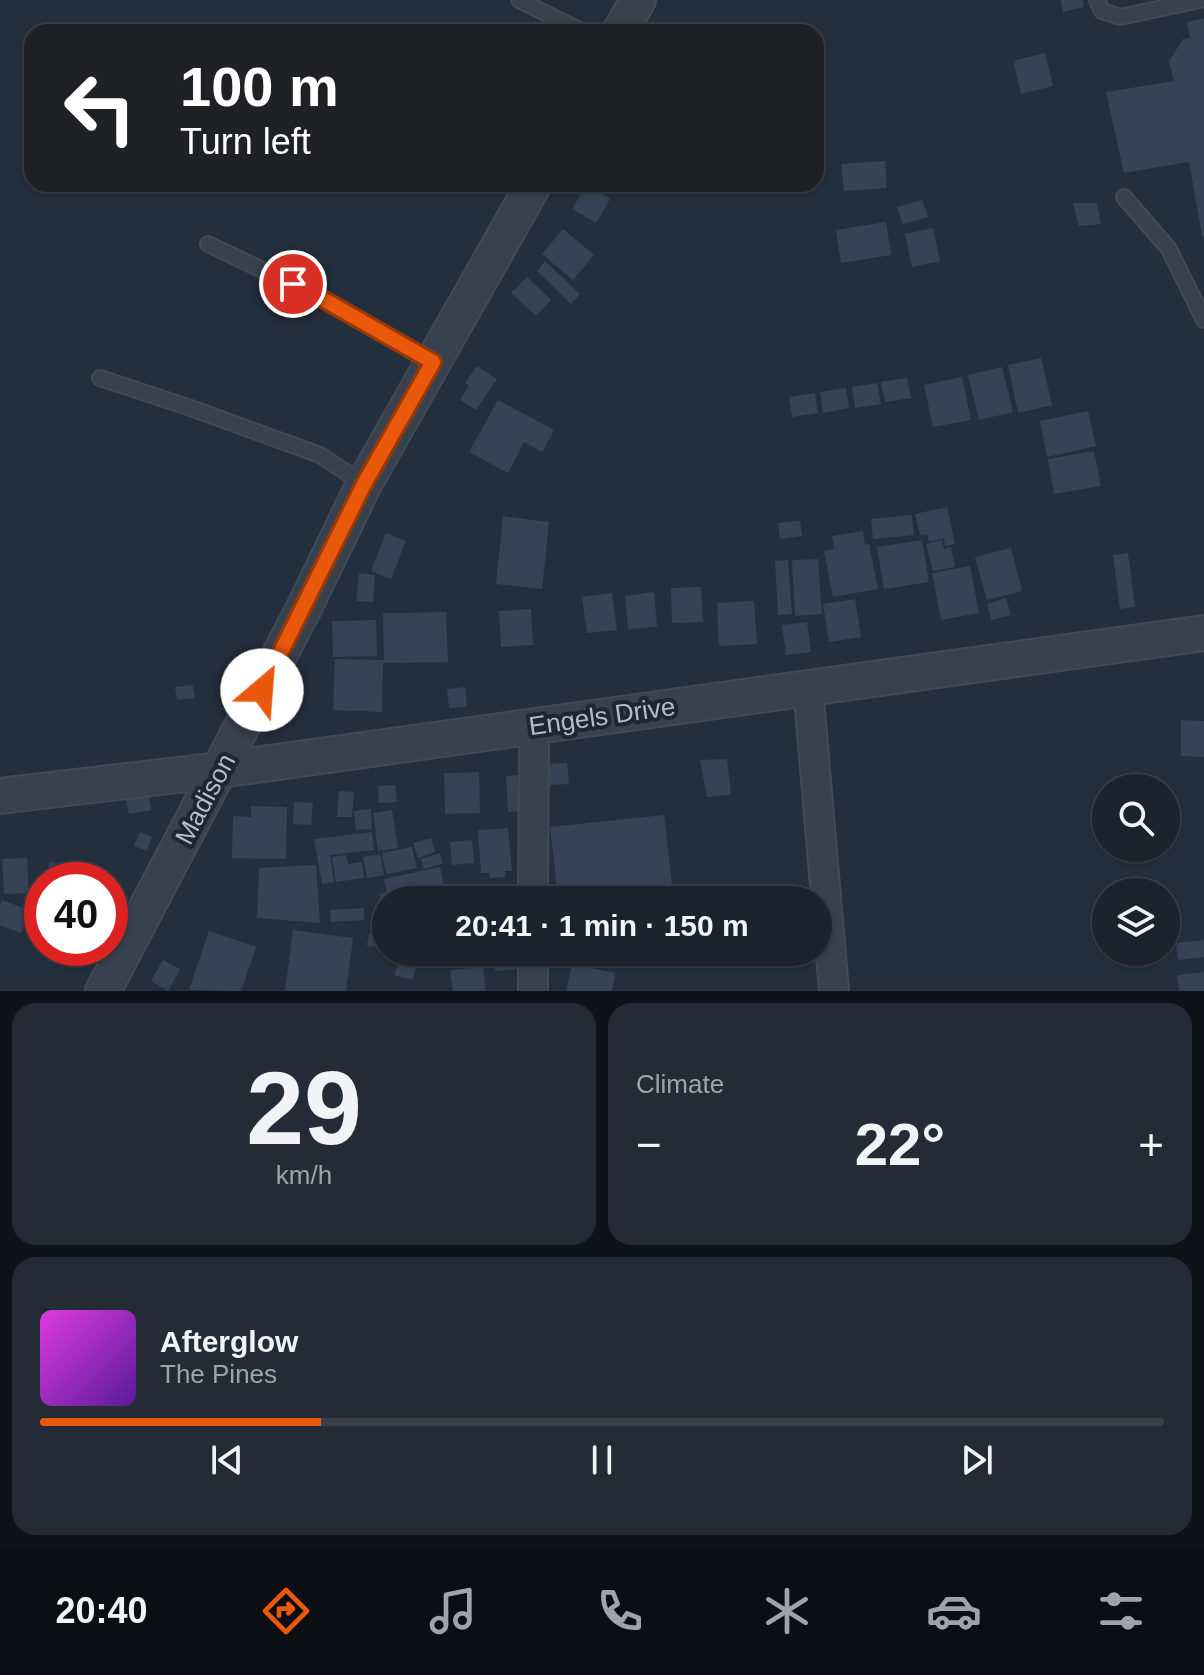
<!DOCTYPE html>
<html lang="en">
<head>
<meta charset="utf-8">
<style>
	:root { --surface:#1b232e; --page:#242b36; --text:#f1f3f6; --muted:#a0a4aa; --line:#39404a; --accent:#ea580c }
	body { margin:0; font-family:Arial,sans-serif; background:var(--page); color:var(--text); height:100vh; display:flex; flex-direction:column; font-size:30px; white-space:nowrap }
	* { box-sizing:border-box; margin:0 }
	p { font-size:26px; color:var(--muted) }
	.icon { flex:none; width:44px; height:44px; fill:none; stroke:currentColor; stroke-width:2; stroke-linecap:round; stroke-linejoin:round }
	.map { position:relative; height:991px; overflow:hidden }
	.side { display:flex; flex-direction:column; gap:12px; padding:12px; background:#0f1319; flex:1 }
	.side>* { flex:none }
	.top-card { position:absolute; left:24px; top:24px; width:800px; height:168px; border-radius:24px; box-shadow:0 2px 6px #0004,0 0 0 2px var(--line); background:#202124; color:#fff; overflow:hidden }
	.buttons { position:absolute; left:1092px; top:774px; display:grid; gap:16px }
	.buttons a { display:grid; place-items:center; width:88px; height:88px; border-radius:50%; background:var(--surface); box-shadow:0 2px 6px #0004,0 0 0 2px var(--line); font-size:40px }
	.speed { position:absolute; left:24px; top:862px; display:flex; gap:16px; font-size:40px; font-weight:700; text-align:center }
	.speed>* { display:grid; place-content:center; width:104px; height:104px; border-radius:50%; background:var(--surface); box-shadow:0 2px 6px #0004,0 0 0 2px var(--line); line-height:1 }
	.speed .limit { border:12px solid #d22; background:#fff; color:#111 }
	.pin { position:absolute; display:grid; place-items:center; width:68px; height:68px; color:#fff; margin:-34px; border:4px solid #fff; border-radius:50%; box-shadow:0 2px 8px #0007 }
	.me { position:absolute; width:88px; margin:-44px; rotate:27deg; stroke-linejoin:round; filter:drop-shadow(0 0 6px #0008) }
	.turn { display:flex; align-items:center; gap:28px; height:168px; padding:0 24px; font-size:36px }
	.turn .icon { width:104px; height:104px; stroke-width:2.5 }
	.turn b { display:block; font-size:56px; line-height:68px }
	.big { font-size:60px; font-weight:700; line-height:1.1 }
	.side .card { flex:1; display:flex; flex-direction:column; justify-content:center; gap:12px; min-width:0; padding:0 28px; border-radius:24px; background:var(--page) }
	.side .dial { align-items:center; gap:0 }
	.dial b { font-size:104px; line-height:1 }
	.song { display:flex; align-items:center; gap:24px }
	.cover { width:96px; height:96px; border-radius:12px; background:linear-gradient(135deg,hsl(300 70% 55%),hsl(270 70% 35%)) }
	.played { height:8px; border-radius:4px; background:linear-gradient(90deg,var(--accent) 25%,var(--line) 25%) }
	.keys { display:flex; justify-content:space-around; direction:ltr }
	.heat { display:flex; justify-content:space-between; align-items:center; font-size:44px; direction:ltr }
	.side .tiles { flex:1; display:grid; gap:12px; grid-template-columns:1fr 1fr }
	.card:last-child { grid-column:span 2 }
	.trip { position:absolute; left:372px; top:886px; width:460px; height:80px; border-radius:40px; background:var(--surface); box-shadow:0 2px 6px #0004,0 0 0 2px var(--line); font-weight:700; line-height:80px; text-align:center }
	.menu { display:flex; height:128px; justify-content:space-around; align-items:center; background:#0b0e12; color:var(--muted) }
	.menu .icon { width:56px; height:56px }
	.menu .on { color:var(--accent) }
	.menu b { font-size:36px; color:var(--text) }
	.map>svg:first-child { display:block }
</style>
</head>
<body>
<div class="map">
<svg width="1204" height="991" viewBox="0 0 1204 991">
	<rect width="100%" height="100%" fill="#242f3e"/>
	<g fill="#364354">
		<polygon points="1061,0 1083,0 1084,7 1063,12"/>
		<polygon points="1204,18 1204,236 1202,236 1189,162 1124,173 1106,92 1174,81 1169,61 1183,39 1190,38 1187,22"/>
		<polygon points="1045,53 1053,86 1021,94 1013,61"/>
		<polygon points="885,161 887,188 844,191 841,164"/>
		<polygon points="587,184 610,199 596,223 572,209"/>
		<polygon points="922,200 928,217 903,224 897,207"/>
		<polygon points="1073,203 1097,203 1101,224 1079,226"/>
		<polygon points="886,222 891,255 841,263 836,230"/>
		<polygon points="933,228 940,261 912,267 905,234"/>
		<polygon points="563,229 594,255 573,280 542,254"/>
		<polygon points="545,261 580,294 571,304 537,271"/>
		<polygon points="527,277 551,300 536,316 511,293"/>
		<polygon points="1041,358 1052,405 1018,413 1008,365"/>
		<polygon points="477,366 497,379 476,410 460,400 469,386 465,383"/>
		<polygon points="1002,367 1013,412 979,420 968,375"/>
		<polygon points="962,377 971,420 933,427 924,385"/>
		<polygon points="907,378 911,398 885,402 881,382"/>
		<polygon points="877,383 881,404 855,408 852,387"/>
		<polygon points="846,388 849,408 823,413 820,392"/>
		<polygon points="815,393 818,413 792,417 789,397"/>
		<polygon points="498,400 554,430 542,452 524,442 508,473 469,452"/>
		<polygon points="1088,411 1096,446 1047,457 1040,421"/>
		<polygon points="1094,451 1101,486 1054,494 1048,459"/>
		<polygon points="947,507 955,544 945,546 944,538 929,542 927,534 920,535 915,514"/>
		<polygon points="912,515 914,535 873,539 871,519"/>
		<polygon points="503,516 549,522 542,589 496,584"/>
		<polygon points="800,521 802,536 780,539 778,523"/>
		<polygon points="863,531 865,545 869,544 878,589 833,597 824,551 834,549 832,536"/>
		<polygon points="386,533 406,541 391,579 371,571"/>
		<polygon points="922,540 929,582 884,589 877,547"/>
		<polygon points="942,540 944,549 951,547 955,567 933,571 926,544"/>
		<polygon points="1011,548 1022,591 987,600 975,557"/>
		<polygon points="1128,553 1135,607 1120,609 1113,555"/>
		<polygon points="818,559 822,614 795,616 792,560"/>
		<polygon points="788,560 792,614 778,615 775,561"/>
		<polygon points="970,566 979,613 941,620 932,573"/>
		<polygon points="359,573 375,575 373,602 356,601"/>
		<polygon points="701,587 703,622 672,623 671,588"/>
		<polygon points="654,592 657,627 628,629 625,596"/>
		<polygon points="612,593 617,630 587,633 582,597"/>
		<polygon points="1006,598 1011,615 991,620 987,604"/>
		<polygon points="855,599 861,637 829,642 823,604"/>
		<polygon points="754,601 757,644 719,646 717,603"/>
		<polygon points="531,609 533,645 501,647 499,611"/>
		<polygon points="446,612 448,662 383,663 382,712 333,710 335,659 384,660 383,613"/>
		<polygon points="376,620 377,656 333,657 332,621"/>
		<polygon points="807,622 811,652 786,655 782,625"/>
		<polygon points="193,685 195,698 177,700 175,687"/>
		<polygon points="465,687 467,707 449,708 447,689"/>
		<polygon points="1181,720 1204,721 1204,757 1181,756"/>
		<polygon points="727,759 731,795 707,797 700,760"/>
		<polygon points="567,763 569,784 550,785 548,764"/>
		<polygon points="479,772 480,813 445,814 444,773"/>
		<polygon points="517,775 519,811 508,812 506,776"/>
		<polygon points="395,785 397,802 379,803 378,786"/>
		<polygon points="339,791 354,792 352,817 337,817"/>
		<polygon points="149,795 151,810 129,814 126,799"/>
		<polygon points="294,802 313,803 311,825 293,824"/>
		<polygon points="251,806 287,807 286,859 232,858 233,816 251,817"/>
		<polygon points="371,809 372,829 356,830 354,811"/>
		<polygon points="392,810 398,848 378,851 373,813"/>
		<polygon points="664,815 672,884 558,896 550,827"/>
		<polygon points="508,828 512,871 505,871 505,877 489,878 489,873 481,873 478,830"/>
		<polygon points="140,832 152,837 147,851 134,846"/>
		<polygon points="372,832 374,850 330,855 334,882 322,884 314,839"/>
		<polygon points="431,838 435,852 418,858 413,843"/>
		<polygon points="472,840 474,863 452,865 450,842"/>
		<polygon points="412,847 417,868 386,874 382,853"/>
		<polygon points="440,853 443,863 424,869 421,859"/>
		<polygon points="380,854 384,875 367,878 363,857"/>
		<polygon points="346,855 348,864 362,862 364,878 336,882 332,857"/>
		<polygon points="27,858 29,893 4,894 2,859"/>
		<polygon points="49,862 80,865 79,880 48,880"/>
		<polygon points="316,865 320,923 257,918 259,868"/>
		<polygon points="440,867 447,900 386,900 385,921 379,894 387,892 384,879"/>
		<polygon points="513,892 513,900 472,900 472,893"/>
		<polygon points="2,900 29,910 21,933 0,925 0,906"/>
		<polygon points="364,908 364,920 331,922 330,910"/>
		<polygon points="293,930 353,938 346,991 285,991"/>
		<polygon points="209,931 256,947 241,991 189,990"/>
		<polygon points="369,934 383,936 381,947 367,946"/>
		<polygon points="1204,940 1204,957 1178,960 1176,943"/>
		<polygon points="402,952 419,958 412,980 394,975"/>
		<polygon points="433,952 463,952 463,958 434,961"/>
		<polygon points="469,952 495,952 495,954 524,952 525,969 495,971 494,954 469,956"/>
		<polygon points="688,952 717,952 717,963 689,964"/>
		<polygon points="163,960 180,969 168,991 151,981"/>
		<polygon points="572,964 615,973 612,991 566,991"/>
		<polygon points="483,967 486,991 453,991 450,970"/>
		<polygon points="1204,972 1204,991 1179,991 1177,975"/>
	</g>
	<g fill="none" stroke-linecap="round" stroke-linejoin="round">
		<defs>
			<g id="service">
				<polyline points="519,0 583,32"/>
				<polyline points="1097,0 1102,11 1120,17 1200,0"/>
				<polyline points="1124,197 1169,249 1204,320"/>
				<polyline points="208,244 321,298 433,362"/>
				<polyline points="100,378 188,407 320,455 364,484"/>
			</g>
			<g id="minor">
				<polyline points="808,687 834,991"/>
				<polyline points="533,900 534,726"/>
				<polyline points="533,991 533,952"/>
			</g>
			<g id="tertiary">
				<polyline points="620,32 638,0"/>
				<polyline points="0,796 220,770 1204,633"/>
				<polyline points="103,991 303,610 364,484 534,184"/>
			</g>
		</defs>
		<use href="#service" stroke="#414a57" stroke-width="18"/>
		<use href="#minor" stroke="#414a57" stroke-width="32"/>
		<use href="#tertiary" stroke="#414a57" stroke-width="38"/>
		<use href="#service" stroke="#38414e" stroke-width="14"/>
		<use href="#minor" stroke="#38414e" stroke-width="28"/>
		<use href="#tertiary" stroke="#38414e" stroke-width="34"/>
	</g>
	<g fill="none" stroke-linecap="round" stroke-linejoin="round">
		<defs>
			<polyline id="route" points="262,690 364,484 433,362 321,298 293,284"/>
		</defs>
		<use href="#route" stroke="#983908" stroke-width="20"/>
		<use href="#route" stroke="#ea580c" stroke-width="14"/>
	</g>
	<g text-anchor="middle" stroke-width="8" stroke-linejoin="round" paint-order="stroke">
		<g font-size="26" fill="#b4bcc9" stroke="#1d2633">
			<text transform="translate(602 716) rotate(-8)" y="9">Engels Drive</text>
			<text transform="translate(205 799) rotate(-62)" y="9">Madison</text>
		</g>
	</g>
</svg>
<div class="buttons">
<a><svg class="icon" aria-label="search" viewBox="0 0 24 24"><circle cx="10" cy="10" r="6"/><path d="M15 15l6 6"/></svg></a>
<a><svg class="icon" aria-label="layers" viewBox="0 0 24 24"><path d="M12 4l9 5-9 5-9-5zM3 14l9 5 9-5"/></svg></a>
</div>
<div class="speed"><div class="limit">40</div></div>
<div class="pin" style="left:293px;top:284px;background:#d93025"><svg class="icon" aria-label="arrive" viewBox="0 0 24 24"><path d="M6 21V4h12l-3 4 3 4H6"/></svg></div>
<svg class="me" style="left:262px;top:690px" viewBox="-20 -20 40 40"><circle r="19" fill="#fff"/><path d="M0-13L10 11 0 6-10 11z" fill="#ea580c"/></svg>
<div class="trip">20:41 · 1 min · 150 m</div>
<div class="top-card">
<div class="turn"><svg class="icon" aria-label="left" viewBox="0 0 24 24"><path d="M17 20v-9H6M10 6l-5 5 5 5"/></svg><div><b>100 m</b>Turn left</div></div>
</div>
</div>
<section class="side">
<div class="tiles">
<div class="card dial"><b>29</b><p>km/h</p></div>
<div class="card"><p>Climate</p>
<div class="heat"><a>−</a><b class="big">22°</b><a>+</a></div>
</div>
<div class="card">
<div class="song"><i class="cover"></i><div><b>Afterglow</b><p>The Pines</p></div></div>
<div class="played"></div>
<div class="keys"><svg class="icon" aria-label="previous" viewBox="0 0 24 24"><path d="M18 5L8 12l10 7zM5 5v14"/></svg><svg class="icon" aria-label="pause" viewBox="0 0 24 24"><path d="M8 5v14M16 5v14"/></svg><svg class="icon" aria-label="next" viewBox="0 0 24 24"><path d="M6 5l10 7-10 7zM19 5v14"/></svg></div>
</div>
</div>
</section>
<nav class="menu">
<b>20:40</b>
<svg class="icon on" aria-label="directions" viewBox="0 0 24 24"><path d="M12 3l9 9-9 9-9-9zM9 14v-3h6M13 9l2 2-2 2"/></svg>
<svg class="icon" aria-label="music" viewBox="0 0 24 24"><path d="M9 18V5l10-2v13"/><circle cx="6" cy="18" r="3"/><circle cx="16" cy="16" r="3"/></svg>
<svg class="icon" aria-label="phone" viewBox="0 0 24 24"><path d="M5 4h4l2 5-3 2q2 4 5 5l2-3 5 2v4C11 20 4 13 5 4z"/></svg>
<svg class="icon" aria-label="climate" viewBox="0 0 24 24"><path d="M12 3v18M4 7l16 10M4 17L20 7"/></svg>
<svg class="icon" aria-label="car" viewBox="0 0 24 24"><path d="M5 17H2v-5l4-1 3-4h7l3 4 3 1v5h-3M9 17h6M6 11h13"/><circle cx="7" cy="17" r="2"/><circle cx="17" cy="17" r="2"/></svg>
<svg class="icon" aria-label="filters" viewBox="0 0 24 24"><path d="M4 7h16M4 17h16"/><circle cx="9" cy="7" r="2"/><circle cx="15" cy="17" r="2"/></svg>
</nav>
</body>
</html>
